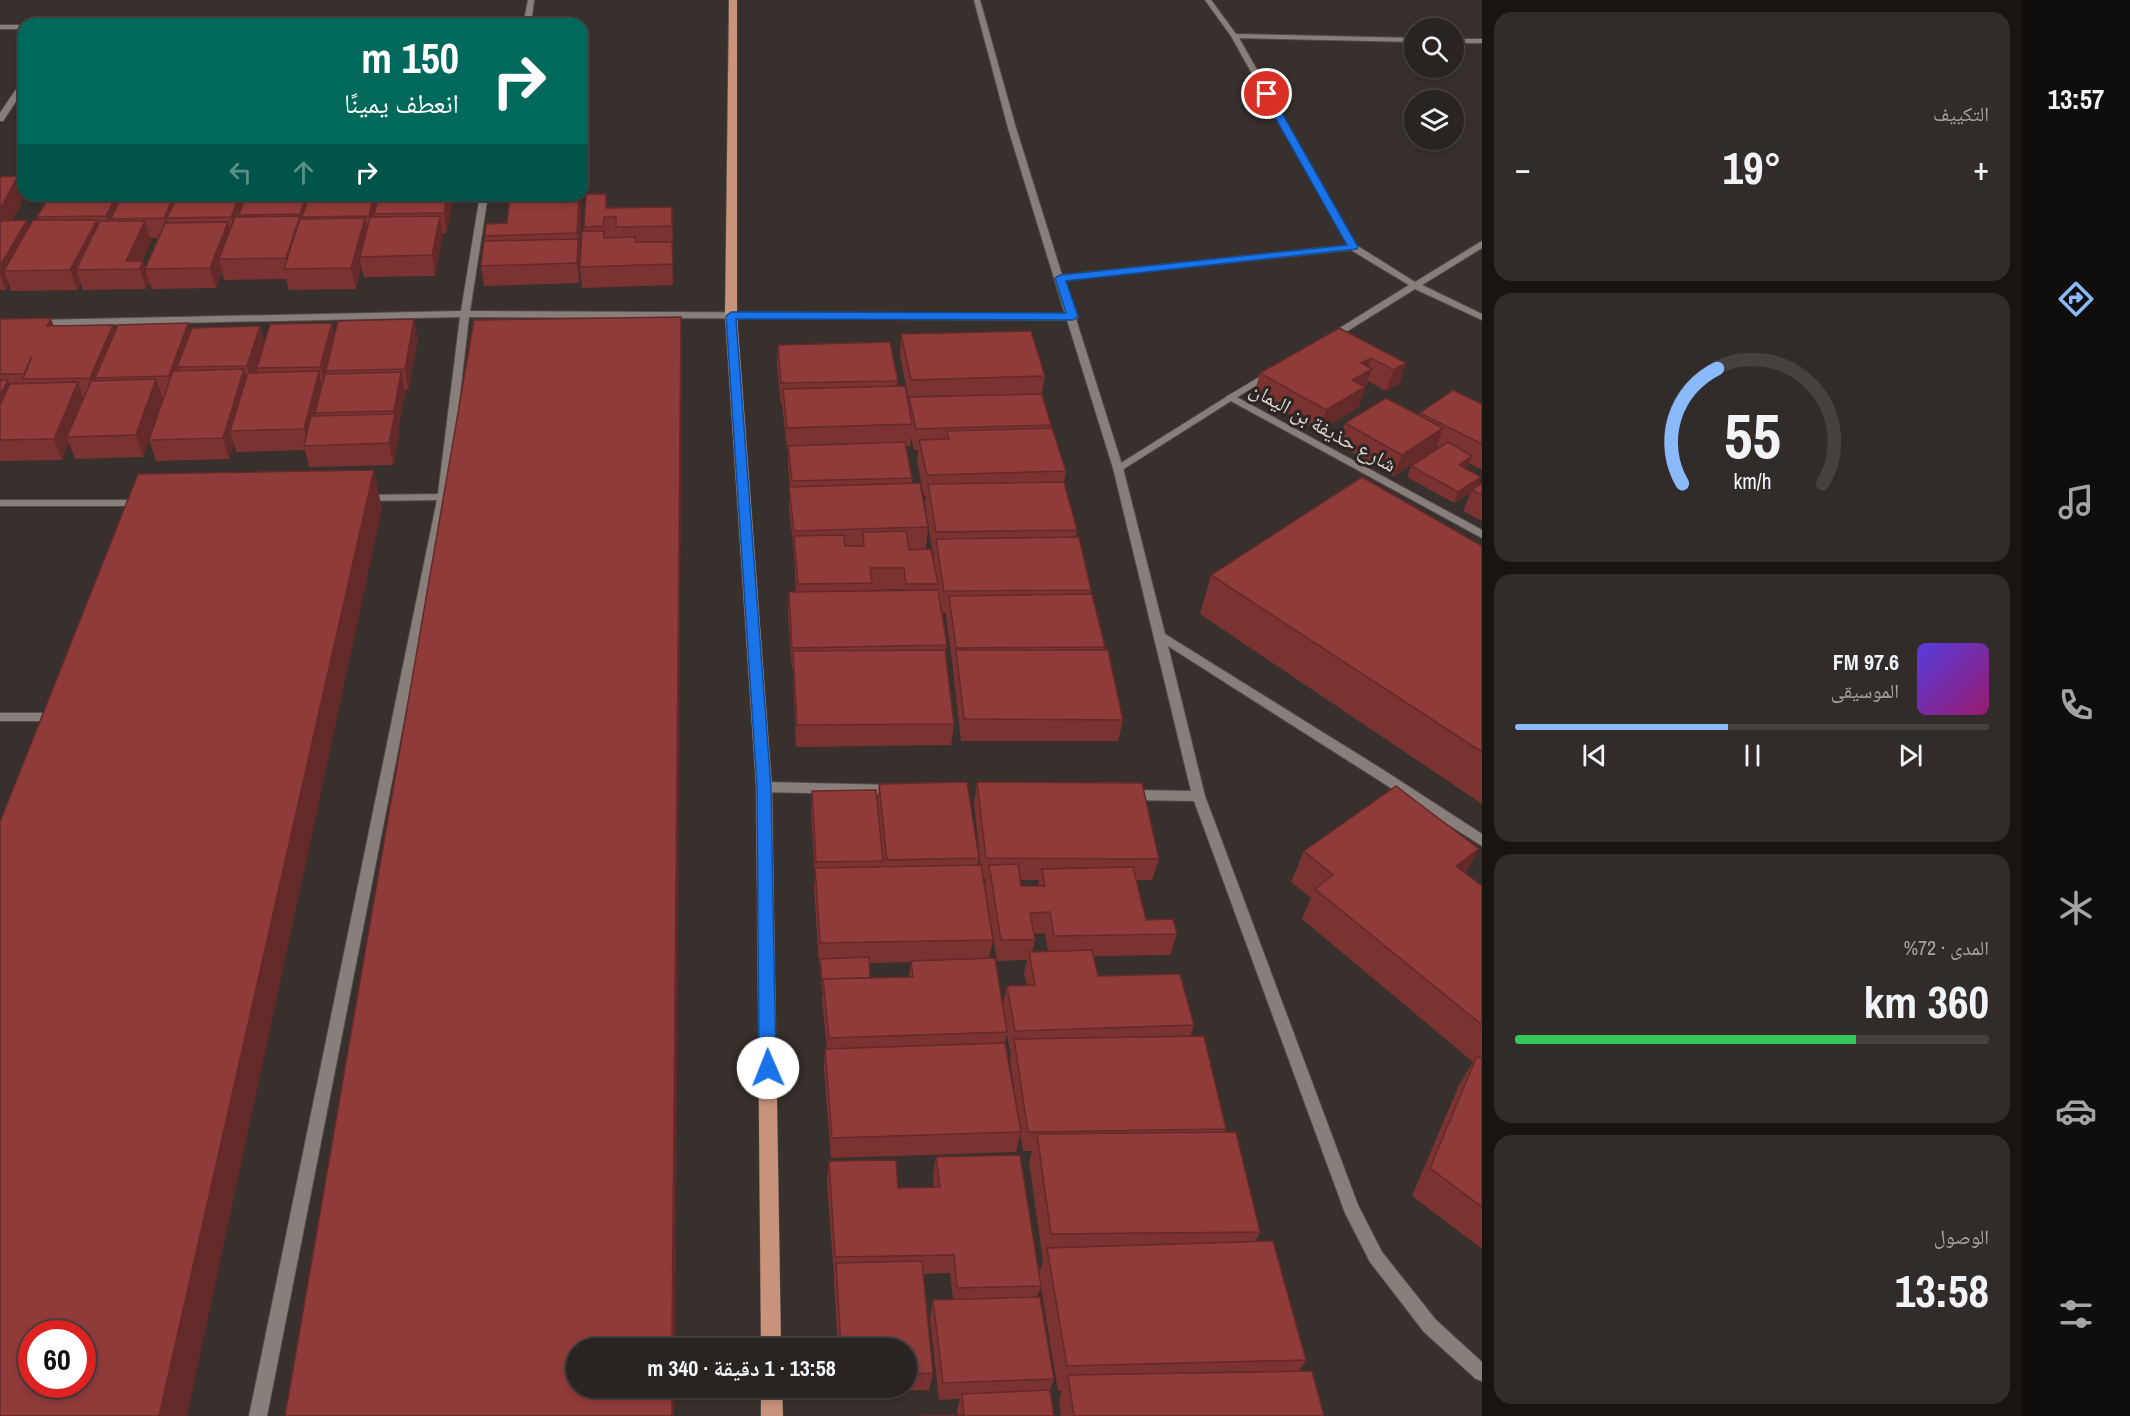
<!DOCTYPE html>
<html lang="ar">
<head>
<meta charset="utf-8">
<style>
	:root { --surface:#292421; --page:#312c2a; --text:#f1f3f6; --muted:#a5a4a5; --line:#45413f; --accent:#8abafc }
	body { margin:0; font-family:"Archivo Narrow","Noto Naskh Arabic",sans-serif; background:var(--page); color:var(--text); direction:rtl; height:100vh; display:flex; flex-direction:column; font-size:22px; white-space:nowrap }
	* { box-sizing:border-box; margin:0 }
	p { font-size:20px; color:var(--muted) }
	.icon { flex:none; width:33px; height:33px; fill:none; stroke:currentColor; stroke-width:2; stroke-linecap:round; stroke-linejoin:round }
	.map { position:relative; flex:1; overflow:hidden; direction:ltr }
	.panel { display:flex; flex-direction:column; gap:12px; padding:12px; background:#171412; width:540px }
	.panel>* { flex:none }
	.banner { position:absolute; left:18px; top:18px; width:570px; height:183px; border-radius:18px; box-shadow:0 3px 9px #0003,0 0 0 2px var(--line); direction:rtl; background:#00695c; color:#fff; overflow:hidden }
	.fabs { position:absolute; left:1404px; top:18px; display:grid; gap:12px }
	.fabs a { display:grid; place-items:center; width:60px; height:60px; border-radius:50%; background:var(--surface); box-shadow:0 3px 9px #0003,0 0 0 2px var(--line); font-size:30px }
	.speed { position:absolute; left:18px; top:1320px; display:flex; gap:12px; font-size:30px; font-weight:700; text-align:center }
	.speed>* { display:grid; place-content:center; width:78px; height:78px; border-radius:50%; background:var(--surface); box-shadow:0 3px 9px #0003,0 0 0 2px var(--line); line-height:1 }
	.speed .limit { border:9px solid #d22; background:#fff; color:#111 }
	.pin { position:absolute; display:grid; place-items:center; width:51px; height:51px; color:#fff; margin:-26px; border:3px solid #fff; border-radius:50%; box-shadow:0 2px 6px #0007 }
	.me { position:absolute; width:66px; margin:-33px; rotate:359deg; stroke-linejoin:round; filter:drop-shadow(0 0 4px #0008) }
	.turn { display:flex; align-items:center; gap:21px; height:126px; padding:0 30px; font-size:27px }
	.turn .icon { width:78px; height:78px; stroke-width:2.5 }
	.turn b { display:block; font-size:42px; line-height:51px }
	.lanes { display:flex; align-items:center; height:57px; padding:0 30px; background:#0003; justify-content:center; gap:30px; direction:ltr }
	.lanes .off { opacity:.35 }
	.big { font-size:45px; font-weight:700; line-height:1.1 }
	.panel .card { flex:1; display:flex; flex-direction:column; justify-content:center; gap:9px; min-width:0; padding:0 21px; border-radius:18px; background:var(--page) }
	.panel .dial { align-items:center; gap:0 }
	.dial svg { height:156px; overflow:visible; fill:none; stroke:var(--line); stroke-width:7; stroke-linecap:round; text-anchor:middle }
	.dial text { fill:var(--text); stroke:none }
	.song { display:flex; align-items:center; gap:18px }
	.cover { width:72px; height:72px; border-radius:9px; background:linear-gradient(135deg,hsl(250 70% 55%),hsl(320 70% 35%)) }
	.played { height:6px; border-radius:3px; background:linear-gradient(90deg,var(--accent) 45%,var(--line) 45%) }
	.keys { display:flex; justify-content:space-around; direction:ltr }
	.heat { display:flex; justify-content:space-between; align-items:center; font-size:33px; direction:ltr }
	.charge { height:9px; border-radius:4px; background:linear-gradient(90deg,#34c759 72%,var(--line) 0) }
	.trip { position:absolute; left:566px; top:1338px; width:351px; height:60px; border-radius:30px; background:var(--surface); box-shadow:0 3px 9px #0003,0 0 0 2px var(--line); font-weight:700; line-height:60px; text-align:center; direction:rtl }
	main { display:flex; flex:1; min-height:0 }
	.dock { display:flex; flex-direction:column; width:108px; justify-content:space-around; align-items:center; background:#100e0d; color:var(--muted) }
	.dock .icon { width:42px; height:42px }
	.dock .selected { color:var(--accent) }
	.dock b { font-size:27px; color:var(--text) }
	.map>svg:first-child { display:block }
</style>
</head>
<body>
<main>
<nav class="dock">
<b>13:57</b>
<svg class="icon selected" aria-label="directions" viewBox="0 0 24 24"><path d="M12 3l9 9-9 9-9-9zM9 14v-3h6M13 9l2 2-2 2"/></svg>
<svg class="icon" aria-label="music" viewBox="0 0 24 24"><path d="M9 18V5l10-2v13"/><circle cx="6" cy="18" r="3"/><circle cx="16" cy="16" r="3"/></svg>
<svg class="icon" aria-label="phone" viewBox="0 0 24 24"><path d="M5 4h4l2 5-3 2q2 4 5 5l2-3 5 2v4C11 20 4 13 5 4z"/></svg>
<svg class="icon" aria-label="climate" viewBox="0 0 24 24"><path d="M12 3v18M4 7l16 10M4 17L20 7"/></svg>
<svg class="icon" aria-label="car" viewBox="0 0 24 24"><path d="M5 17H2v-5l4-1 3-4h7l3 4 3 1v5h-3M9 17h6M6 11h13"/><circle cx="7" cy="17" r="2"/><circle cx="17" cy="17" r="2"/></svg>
<svg class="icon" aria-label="filters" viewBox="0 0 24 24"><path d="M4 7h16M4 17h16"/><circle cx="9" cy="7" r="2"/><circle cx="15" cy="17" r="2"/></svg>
</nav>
<section class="panel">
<div class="card"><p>التكييف</p>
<div class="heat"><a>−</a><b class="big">19°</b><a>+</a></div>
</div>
<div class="card dial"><svg viewBox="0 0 100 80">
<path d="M14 69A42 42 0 1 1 86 69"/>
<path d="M14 69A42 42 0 0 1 32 10" stroke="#8abafc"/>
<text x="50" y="56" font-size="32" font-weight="700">55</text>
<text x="50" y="72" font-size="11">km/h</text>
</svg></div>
<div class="card">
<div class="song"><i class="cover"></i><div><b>97.6 FM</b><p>الموسيقى</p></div></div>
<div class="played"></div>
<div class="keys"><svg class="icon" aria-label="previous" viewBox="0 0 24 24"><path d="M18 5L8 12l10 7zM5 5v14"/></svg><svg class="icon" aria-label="pause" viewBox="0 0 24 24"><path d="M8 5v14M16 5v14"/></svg><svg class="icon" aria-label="next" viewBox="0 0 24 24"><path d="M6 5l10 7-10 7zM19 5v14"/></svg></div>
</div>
<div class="card"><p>المدى · 72%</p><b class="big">360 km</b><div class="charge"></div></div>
<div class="card"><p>الوصول</p><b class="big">13:58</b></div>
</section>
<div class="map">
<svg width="1482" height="1416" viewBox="0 0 1482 1416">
	<rect width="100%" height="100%" fill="#37302c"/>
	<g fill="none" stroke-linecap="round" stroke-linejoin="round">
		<defs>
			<polygon id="lane" points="1231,394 1482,530 1482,538 1231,401 1122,470 1114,470 1113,468"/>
			<g id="street">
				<polygon points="528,0 534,0 531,24 470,24 474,22 524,21"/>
				<polygon points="974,0 980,0 1016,128 1062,275 1348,245 1231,36 1205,0 1211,0 1236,34 1414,38 1414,42 1239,38 1356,245 1415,282 1482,241 1482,248 1422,285 1482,314 1482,320 1415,289 1333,340 1327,340 1327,336 1409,285 1351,250 1064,280 1075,315 1078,317 1076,319 1123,468 1165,634 1385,771 1482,834 1482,846 1168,646 1205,796 1358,1205 1382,1252 1436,1320 1482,1362 1482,1381 1476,1379 1424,1332 1370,1262 1345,1213 1194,801 1131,800 1127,798 1125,795 1127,792 1131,790 1191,791 1113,468 1067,320 469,317 448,497 267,1416 249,1416 437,500 364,501 359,498 364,495 438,494 460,317 37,326 32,323 37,320 461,311 480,195 488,195 470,311 1065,314 1008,128"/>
				<rect x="0" y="25" width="24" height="4"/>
				<rect x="1454" y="39" width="28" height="4"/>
				<polygon points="21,82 24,82 24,89 3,121 0,121 0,113"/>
				<rect x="0" y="183" width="24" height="4"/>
				<polygon points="1271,370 1276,373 1274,375 1234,399 1228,399 1226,397"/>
				<polygon points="0,500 140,500 145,503 140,506 0,506"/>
				<polygon points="0,713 56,713 62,717 56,721 0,721"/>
				<polygon points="764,782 895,785 899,787 901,790 899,793 895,795 764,792 760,790 758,787 760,784"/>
			</g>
			<g id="primary">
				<polygon points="729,0 737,0 737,316 772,787 781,1348 761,1348 756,787 725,316"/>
				<polygon points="761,1388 782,1388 783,1416 761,1416"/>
			</g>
		</defs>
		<use href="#lane" stroke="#534d49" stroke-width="2"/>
		<use href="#street" stroke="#534d49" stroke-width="2"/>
		<use href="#primary" stroke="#534d49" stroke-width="1"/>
		<use href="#lane" fill="#887f7a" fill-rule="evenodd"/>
		<use href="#street" fill="#887f7a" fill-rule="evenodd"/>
		<use href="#primary" fill="#c9937b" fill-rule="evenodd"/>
	</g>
	<g fill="#7b3332" fill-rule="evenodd">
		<path d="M18,176L25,196L12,220H27L29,227L38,220L37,217L454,195L446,233H442L435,276L364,277L361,266L356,289L289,290L286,279L224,280L222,271L216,288L152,289L149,282L146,289L83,290L81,284L77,290L11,291L9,284L6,290H0V177ZM150,238H159L146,268L143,261H142L151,241Z"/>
		<polygon points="606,194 607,208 672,207 673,246 672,246 673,285 582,288 580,267 584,227"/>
		<polygon points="510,195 580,195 581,204 579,283 484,286 481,266 485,241 485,236 507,223"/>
		<polygon points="0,319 54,326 115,331 190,331 260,326 264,343 334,336 418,339 408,390 404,390 405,393 398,431 399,435 393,465 309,467 305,450 236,452 234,443 229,459 156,461 149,440 143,457 75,459 69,443 62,460 0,461"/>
		<polygon points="1339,328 1406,363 1399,384 1386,391 1368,381 1358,408 1319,431 1254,394 1260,373"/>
		<path d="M901,334L1045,376L1042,394L1051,425V428L1066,471L1064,482L1077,530L1076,537L1091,590L1090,594L1105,647L1104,650L1123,720L1118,741H961L953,671V668L946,617V613H942L947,645L945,656L954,724L951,745L796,747L793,669H792L788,614L789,592H796L794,553L789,509L790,487L788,467V449H787L782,404H781L777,366L778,345L898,381L897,386L908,406L909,401L900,355ZM911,437L914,450H918L917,461L924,496H926L925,505L933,554H934V560L908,549H926L928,527L912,483V478L906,446H910ZM902,589V591H871V590Z"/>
		<polygon points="1482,404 1482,470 1469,463 1468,466 1465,468 1481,477 1478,486 1482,483 1482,521 1463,511 1471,492 1454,503 1407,477 1411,466 1439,448 1436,446 1435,450 1394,476 1338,444 1345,423 1419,415 1420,413"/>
		<polygon points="1482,546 1482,804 1200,614 1211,575"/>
		<path d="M977,782L1159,859L1152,880H1136L1146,920L1177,934L1170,955L1094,956L1098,976L1194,1025L1190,1037L1226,1129L1225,1132L1260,1232L1255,1242L1306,1360L1299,1371L1324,1416H1061L1059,1400L1062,1391H1058L1041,1287L1037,1297L1054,1379L1050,1390L1054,1416H918L958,1415L957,1411L960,1399L939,1400L930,1318L933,1300L953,1299L950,1273L923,1274L933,1373L929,1390L841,1393V1388H906V1348H838L834,1282V1276L827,1181L829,1161L898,1188L934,1187L933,1176L936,1157L1039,1274L1043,1261L1029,1162L1032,1151H1023L1020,1134L1016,1152L831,1158L824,1069L825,1049H827L822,1000L823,991H822L820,964H819L814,889L815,877L811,812L812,791L877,801L879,784L979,858L978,865L981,869L974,803ZM983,879H986L985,886L997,961L1027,960L1024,973L1027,985L1007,986L1003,1004L989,958L993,940ZM1020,880H1039L1038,886H1021ZM1045,933L1048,951L1032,952L1035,940L1034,934ZM911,962L909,977L870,978L869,963ZM1007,1034L1010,1051H1011L1010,1059L1018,1114L1005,1043Z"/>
		<polygon points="1304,851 1466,873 1482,886 1482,1249 1412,1196 1459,1085 1473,1062 1302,919 1311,898 1291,882"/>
	</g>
	<g fill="#642929">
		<polygon points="18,176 25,196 3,238 0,231 0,209"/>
		<polygon points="117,195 134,195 111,219 115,232 112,236 106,216"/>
		<polygon points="174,195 189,195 167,218 172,234 170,238 164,218"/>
		<polygon points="240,195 251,195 239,215 241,224 236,237 231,217"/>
		<polygon points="306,195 310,195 302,217 305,230 304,234 300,214"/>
		<polygon points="374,195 383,195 374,214 375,224 372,236 369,216"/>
		<polygon points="447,195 454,195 446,233 444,213"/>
		<polygon points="579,195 580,195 581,204 579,283 577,263"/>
		<polygon points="300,216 304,236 289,269 286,258"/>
		<polygon points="440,216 443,236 435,276 432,255"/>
		<polygon points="365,218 369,238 360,257 361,266 356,289 351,268"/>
		<polygon points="27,220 34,240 4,271 9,284 6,290 0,275 0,266"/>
		<polygon points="97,220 104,240 76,270 81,284 77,290 70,270"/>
		<polygon points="145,221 151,241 139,269 126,261"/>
		<polygon points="228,222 233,242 219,259 222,271 216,288 210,268"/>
		<polygon points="143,261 149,282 146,289 140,269"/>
		<polygon points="681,317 682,355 675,1348 672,1348"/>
		<polygon points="51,318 58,339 47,326"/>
		<polygon points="414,319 418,339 408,390 405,369"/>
		<polygon points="188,323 194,344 177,367 181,380 175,397 169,376"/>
		<polygon points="332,323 336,343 326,371 327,378 325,388 320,367"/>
		<polygon points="113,325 120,346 95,378 100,393 97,399 90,378"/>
		<polygon points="260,326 265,347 257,368 257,371 253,387 247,366"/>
		<polygon points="1371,358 1366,372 1372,369 1358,408 1319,431 1326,410 1361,363"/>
		<polygon points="1406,363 1399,384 1386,391 1394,370"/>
		<polygon points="244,369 250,390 230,431 234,443 229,459 223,438"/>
		<polygon points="319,371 323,392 315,413 317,419 308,446 304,429"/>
		<polygon points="401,372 405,393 398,431 399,435 393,465 389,443 394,415 394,411"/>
		<polygon points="156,379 163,400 143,457 136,435"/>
		<polygon points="8,380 16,401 0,435 0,396"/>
		<polygon points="78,382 85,404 67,437 69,443 62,460 54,439"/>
		<polygon points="1443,428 1435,450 1394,476 1402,455"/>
		<polygon points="1472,456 1468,466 1454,476 1459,465"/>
		<polygon points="374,470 382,509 187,1416 159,1416"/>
		<polygon points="1481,477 1477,488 1472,490 1471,492 1454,503 1458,492"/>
		<polygon points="1479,849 1463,879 1456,866"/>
		<polygon points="672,1388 675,1388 674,1416 672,1416"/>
	</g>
	<g fill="#8f3b3a" stroke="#642929" stroke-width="1.5" fill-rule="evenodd">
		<polygon points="18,176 0,209 0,177"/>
		<polygon points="586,194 606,194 606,208 672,207 672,226 616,227 616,217 604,217 603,226 584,227"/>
		<polygon points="50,195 117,195 106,216 37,217"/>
		<polygon points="122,195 174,195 164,218 111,219"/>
		<polygon points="178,195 240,195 231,217 167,218"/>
		<polygon points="246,195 306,195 300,214 239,215"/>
		<polygon points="309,195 374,195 369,216 302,217"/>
		<polygon points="379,195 447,195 444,213 374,214"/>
		<polygon points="510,195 579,195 577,233 485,236 486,224 507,223"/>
		<polygon points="300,216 286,258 219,259 235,217"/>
		<polygon points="440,216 432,255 360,257 370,217"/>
		<polygon points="365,218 351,268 284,269 300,219"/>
		<polygon points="27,220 0,266 0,221"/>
		<polygon points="33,220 97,220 70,270 4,271"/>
		<polygon points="100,221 145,221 126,261 143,261 140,269 76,270"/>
		<polygon points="228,222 210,268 145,269 165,223"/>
		<polygon points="582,231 604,231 604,238 635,237 635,242 672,242 673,264 580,267"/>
		<polygon points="578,239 577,263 481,266 484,241"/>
		<polygon points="681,317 672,1348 576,1348 576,1388 672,1388 672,1416 285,1416 474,320"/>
		<polygon points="51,318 47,326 113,325 90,378 23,379 32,356 24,374 0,374 0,319"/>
		<polygon points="414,319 405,369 326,371 338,321"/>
		<polygon points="188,323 169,376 95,378 118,325"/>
		<polygon points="332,323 320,367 257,368 270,324"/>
		<polygon points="260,326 247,366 177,367 192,328"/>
		<polygon points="1339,328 1406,363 1394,370 1371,358 1361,363 1372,369 1352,380 1365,387 1326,410 1260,373"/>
		<polygon points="1031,331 1045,376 911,380 901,334"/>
		<polygon points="890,342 898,381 781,383 778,345"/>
		<polygon points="244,369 223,438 149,440 173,371"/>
		<polygon points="319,371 304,429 230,431 248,373"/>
		<polygon points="401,372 394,411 315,413 325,374"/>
		<polygon points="156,379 136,435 67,437 91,381"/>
		<polygon points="0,380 8,380 0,396"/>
		<polygon points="78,382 54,439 0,440 0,405 10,384"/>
		<polygon points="905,386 912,424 787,428 783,389"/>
		<polygon points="1453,390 1482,404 1482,444 1420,413"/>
		<polygon points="1042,394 1051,425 916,429 909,397"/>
		<polygon points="1386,398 1443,428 1402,455 1345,423"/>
		<polygon points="395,414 389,443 304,446 311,416"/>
		<polygon points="1052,428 1066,471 927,475 919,440 949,439 947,431"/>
		<polygon points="905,442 912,478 792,481 788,446"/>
		<polygon points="1448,442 1472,456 1459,465 1481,477 1458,492 1411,466"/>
		<path d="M374,470L159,1416H0V822L138,474ZM32,1334H82V1384H32Z"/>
		<polygon points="1362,477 1482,546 1482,752 1211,575"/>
		<polygon points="1064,482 1077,530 936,532 928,484"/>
		<polygon points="920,483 928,527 794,531 789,487"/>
		<polygon points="1482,483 1482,495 1472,490"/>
		<polygon points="906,531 909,550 931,549 938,584 906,584 904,568 870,568 872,583 798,584 794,536 844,535 845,546 864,546 863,532"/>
		<polygon points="1079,537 1091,590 944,591 936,539"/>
		<polygon points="938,590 947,645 792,648 789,592"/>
		<polygon points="1092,594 1105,647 956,648 949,596"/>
		<polygon points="945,650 954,724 797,725 793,651"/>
		<polygon points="956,650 1108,650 1123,720 964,719"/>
		<polygon points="967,782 979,858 887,860 879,784"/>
		<polygon points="977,782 1142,783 1159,859 986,858"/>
		<polygon points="1396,786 1479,849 1456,866 1482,886 1482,1025 1315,889 1333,875 1304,851"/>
		<polygon points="876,790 883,861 816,862 812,791"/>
		<polygon points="1018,864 1021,886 1045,886 1042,869 1133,867 1146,920 1173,919 1177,934 1054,936 1050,912 1030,913 1035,940 1001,940 989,865"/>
		<polygon points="981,865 993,940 820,943 815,868"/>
		<polygon points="1092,950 1098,976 1180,974 1194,1025 1015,1031 1007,986 1035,985 1029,952"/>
		<polygon points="869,957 870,978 823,979 822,980 820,959"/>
		<polygon points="995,958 1007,1032 829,1038 823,979 913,977 911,961"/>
		<polygon points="1204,1036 1226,1129 1028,1132 1014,1039"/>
		<polygon points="1005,1043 1021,1132 832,1138 825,1049"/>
		<polygon points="1477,1056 1482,1059 1482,1207 1430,1168"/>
		<polygon points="1236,1132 1260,1232 1051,1234 1037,1134"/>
		<polygon points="1020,1155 1041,1286 957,1288 954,1255 835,1257 829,1161 896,1160 898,1188 940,1187 936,1157"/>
		<polygon points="1273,1241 1306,1360 1067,1366 1047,1248"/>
		<polygon points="922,1261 933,1373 906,1374 906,1348 841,1348 836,1263"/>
		<polygon points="1040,1297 1054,1379 943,1383 933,1300"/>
		<polygon points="1312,1371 1324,1416 1074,1416 1068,1375"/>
		<polygon points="1050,1390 1054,1416 964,1416 962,1394"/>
		<polygon points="962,1415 962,1416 919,1416"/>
	</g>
	<polygon fill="#1a73e8" stroke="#114b97" stroke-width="1.5" points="1267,91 1271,94 1358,247 1357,249 1066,281 1078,316 1073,320 736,319 771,787 776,1068 773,1073 768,1075 762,1073 759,1068 757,787 726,316 731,312 1066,313 1055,278 1060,275 1347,245 1262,94"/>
	<g text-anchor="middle" stroke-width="6" stroke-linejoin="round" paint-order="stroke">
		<g font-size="21" fill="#dad5d2" stroke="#2d2622">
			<text transform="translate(1323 427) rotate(29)" y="7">شارع حذيفة بن اليمان</text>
		</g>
	</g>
</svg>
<div class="fabs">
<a><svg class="icon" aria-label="search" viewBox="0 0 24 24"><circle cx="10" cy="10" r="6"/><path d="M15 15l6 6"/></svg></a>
<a><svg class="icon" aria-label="layers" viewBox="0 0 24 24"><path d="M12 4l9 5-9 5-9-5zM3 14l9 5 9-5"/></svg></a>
</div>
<div class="speed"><div class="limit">60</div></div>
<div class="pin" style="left:1267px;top:94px;background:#d93025"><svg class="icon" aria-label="arrive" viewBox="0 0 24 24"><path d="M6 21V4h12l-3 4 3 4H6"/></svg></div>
<svg class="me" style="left:768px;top:1068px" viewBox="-20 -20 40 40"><circle r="19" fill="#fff"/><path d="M0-13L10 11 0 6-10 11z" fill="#1a73e8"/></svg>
<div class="trip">13:58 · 1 دقيقة · 340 m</div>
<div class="banner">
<div class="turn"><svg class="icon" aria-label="right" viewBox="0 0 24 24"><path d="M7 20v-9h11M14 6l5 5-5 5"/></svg><div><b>150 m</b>انعطف يمينًا</div></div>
<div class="lanes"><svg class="icon off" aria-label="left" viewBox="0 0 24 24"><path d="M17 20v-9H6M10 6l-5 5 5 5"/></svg><svg class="icon off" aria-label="ahead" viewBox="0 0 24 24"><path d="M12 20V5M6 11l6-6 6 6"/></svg><svg class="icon" aria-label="right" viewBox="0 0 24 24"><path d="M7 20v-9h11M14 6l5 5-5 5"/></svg></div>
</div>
</div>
</main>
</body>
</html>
